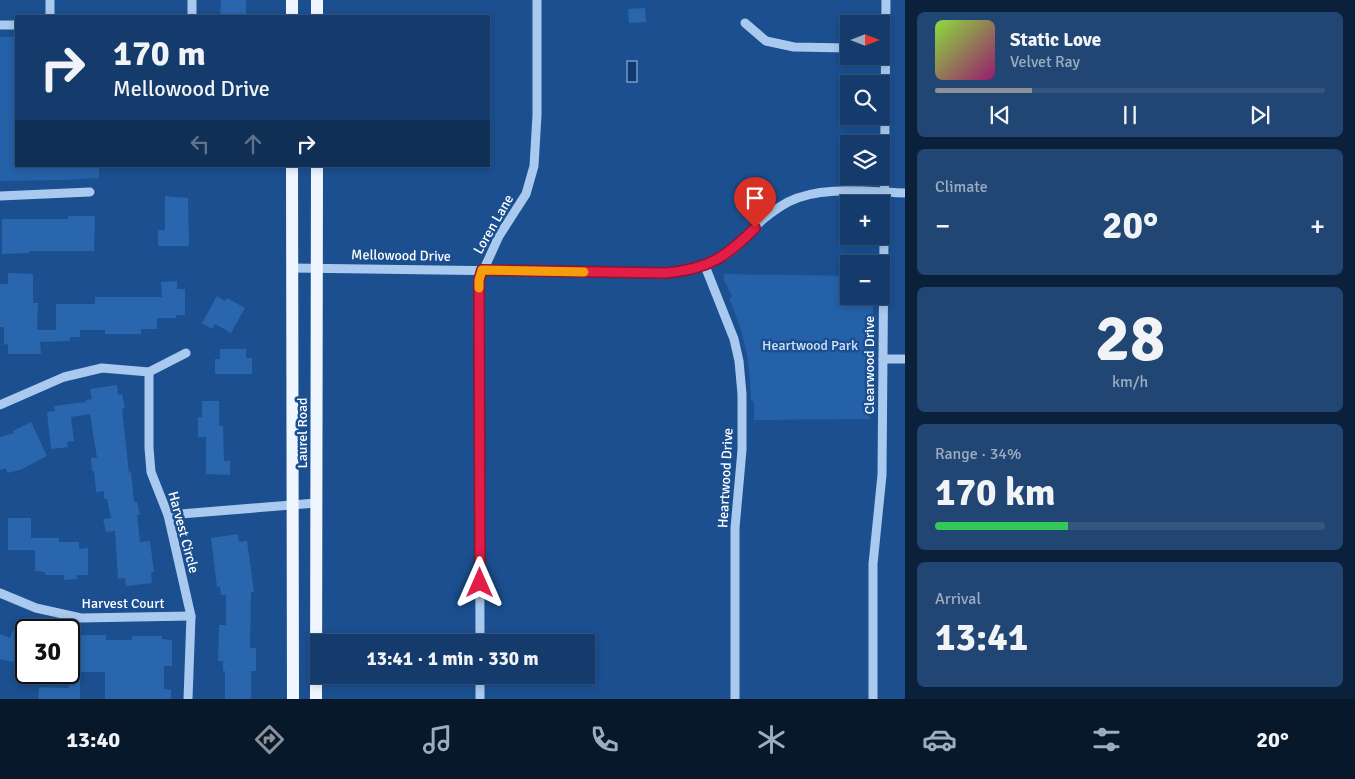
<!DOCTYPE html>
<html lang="en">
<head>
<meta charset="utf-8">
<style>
	:root { --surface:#143b6b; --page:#214673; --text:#f1f3f6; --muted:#9dadc1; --line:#33557e; --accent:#8c9099 }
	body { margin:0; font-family:Signika,sans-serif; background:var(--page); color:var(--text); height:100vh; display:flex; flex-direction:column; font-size:19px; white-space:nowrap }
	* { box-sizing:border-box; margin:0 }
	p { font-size:16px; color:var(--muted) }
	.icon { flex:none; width:28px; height:28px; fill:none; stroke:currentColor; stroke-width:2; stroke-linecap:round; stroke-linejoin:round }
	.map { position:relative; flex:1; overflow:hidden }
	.side { display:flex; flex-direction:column; gap:12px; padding:12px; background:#0b203b; width:450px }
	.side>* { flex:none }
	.top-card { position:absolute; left:15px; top:15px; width:475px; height:152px; border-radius:0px; box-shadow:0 2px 8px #0003,0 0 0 1px var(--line); background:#143b6b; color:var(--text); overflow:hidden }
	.needle { width:32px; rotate:90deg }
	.fabs { position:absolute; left:840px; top:15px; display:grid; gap:10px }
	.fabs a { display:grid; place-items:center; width:50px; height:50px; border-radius:0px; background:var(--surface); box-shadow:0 2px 8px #0003,0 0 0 1px var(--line); font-size:25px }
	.speed { position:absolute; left:15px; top:619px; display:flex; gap:10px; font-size:25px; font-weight:700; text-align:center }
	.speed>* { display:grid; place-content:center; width:65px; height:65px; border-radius:50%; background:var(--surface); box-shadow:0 2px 8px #0003,0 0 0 1px var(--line); line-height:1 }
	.speed .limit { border:2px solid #111; border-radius:8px; background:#fff; color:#111 }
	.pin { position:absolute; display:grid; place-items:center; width:42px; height:42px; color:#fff; margin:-51px -21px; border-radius:50% 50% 50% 0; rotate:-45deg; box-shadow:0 0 5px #0007 }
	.pin .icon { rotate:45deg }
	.me { position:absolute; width:55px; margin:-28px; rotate:0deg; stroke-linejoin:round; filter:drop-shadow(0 0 4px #0008) }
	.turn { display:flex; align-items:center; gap:18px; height:105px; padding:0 15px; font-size:22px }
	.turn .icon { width:65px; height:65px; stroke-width:2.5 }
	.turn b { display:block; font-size:35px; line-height:42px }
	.lanes { display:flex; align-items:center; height:48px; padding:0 15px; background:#0003; justify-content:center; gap:25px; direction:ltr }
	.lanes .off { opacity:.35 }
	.big { font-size:38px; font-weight:700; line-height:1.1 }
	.side .card { flex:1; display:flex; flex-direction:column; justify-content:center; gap:8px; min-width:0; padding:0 18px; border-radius:8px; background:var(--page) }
	.side .dial { align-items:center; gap:0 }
	.dial b { font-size:65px; line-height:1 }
	.song { display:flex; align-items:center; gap:15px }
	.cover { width:60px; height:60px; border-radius:8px; background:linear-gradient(135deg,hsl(90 70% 55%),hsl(320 70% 35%)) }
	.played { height:5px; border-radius:2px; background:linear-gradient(90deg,var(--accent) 25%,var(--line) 25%) }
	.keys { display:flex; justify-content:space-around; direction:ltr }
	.heat { display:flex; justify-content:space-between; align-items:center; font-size:28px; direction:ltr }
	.charge { height:8px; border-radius:4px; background:linear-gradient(90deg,#34c759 34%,var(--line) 0) }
	.trip { position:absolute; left:310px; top:634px; width:285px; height:50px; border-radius:0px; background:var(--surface); box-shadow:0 2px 8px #0003,0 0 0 1px var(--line); font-weight:700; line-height:50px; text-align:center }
	.menu { display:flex; height:80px; justify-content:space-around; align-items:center; background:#08182b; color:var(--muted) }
	.menu .icon { width:35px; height:35px }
	.menu .selected { color:var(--accent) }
	.menu b { font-size:22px; color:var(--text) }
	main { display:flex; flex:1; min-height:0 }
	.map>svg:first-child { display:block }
</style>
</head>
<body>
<main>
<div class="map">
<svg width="905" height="699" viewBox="0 0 905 699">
	<rect width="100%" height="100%" fill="#1b4f8f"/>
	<g fill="#2461a8">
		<polygon points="0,37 16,37 16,166 99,166 99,178 63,180 0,181"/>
		<path d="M724,274L849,276V296H871V303H873L872,400L870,401V419L754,420V401H751C750,359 745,337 729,298L732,297L724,280Z"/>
	</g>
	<rect fill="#123a6d" stroke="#9cc4f0" x="627" y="61" width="10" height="21"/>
	<g fill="#2a66ad">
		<polygon points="221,0 246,0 246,16 220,16"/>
		<polygon points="645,8 646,22 629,23 628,9"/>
		<polygon points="165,196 188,198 189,246 158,246 158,230 165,230"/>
		<polygon points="68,216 95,216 94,251 29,251 29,253 2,254 2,219 68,219"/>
		<polygon points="8,273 33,274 33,303 38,303 37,330 56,330 56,304 95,304 95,297 162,297 161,282 177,281 177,289 185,289 185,315 176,315 176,318 157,318 157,329 141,329 141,334 105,334 105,330 80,330 80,337 70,337 70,341 40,342 41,354 8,354 8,344 4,345 4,327 0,327 0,284 8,284"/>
		<polygon points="217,296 225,301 227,298 245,308 231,333 215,324 212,329 202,323"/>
		<polygon points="220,349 246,349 246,358 252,358 252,374 215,374 215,359 220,359"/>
		<polygon points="117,385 118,395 122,394 125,408 122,409 129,473 131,472 134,502 137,502 140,515 137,515 140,542 150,541 154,572 151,572 152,583 126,586 125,578 118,579 115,531 106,532 103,519 111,518 107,499 104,499 104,491 96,492 94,471 92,471 91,458 97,458 90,414 71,417 74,441 67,442 68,447 51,449 47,412 55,411 54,406 86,402 86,400 92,399 90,389"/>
		<polygon points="202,401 219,401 219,426 223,426 224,461 230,461 230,475 206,474 206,437 198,437 198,417 202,417"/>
		<polygon points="31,422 47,456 20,470 7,473 6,468 0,470 0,437 14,433 13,431"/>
		<polygon points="8,518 31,518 31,538 59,538 59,542 79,542 79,549 88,548 88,575 77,575 77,579 64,580 64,575 45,575 45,572 35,571 35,550 8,550"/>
		<polygon points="238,534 239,542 247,541 251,569 254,592 251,592 250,648 256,648 256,671 251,671 251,699 225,699 225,671 223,671 223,661 218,661 219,625 226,625 226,595 221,595 220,586 217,587 211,538"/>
		<polygon points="12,631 26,634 26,657 20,655 18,663 0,659 0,634 10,638"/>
		<polygon points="76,635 106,635 106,640 132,640 132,636 162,636 162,639 172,640 172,666 164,666 164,689 171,690 171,699 105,699 105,672 80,672 80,699 38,699 39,687 69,688 69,642 76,642"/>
	</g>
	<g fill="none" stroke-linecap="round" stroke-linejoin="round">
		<g stroke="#a9c9ee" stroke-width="9">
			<polyline points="192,0 192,16"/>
			<polyline points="50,16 50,0"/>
			<polyline points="745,23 766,41 794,47 849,48"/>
			<polyline points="0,25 16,25"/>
			<polyline points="0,196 90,192"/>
			<polyline points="705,266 734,339 739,361 742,394 742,450 735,528 735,699"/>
			<path d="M292,268L666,273C691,271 714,265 734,249C745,240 754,226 766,217C773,211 781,206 788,202C820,185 870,192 905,193"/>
			<polyline points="883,359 905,359"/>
			<polyline points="149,372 149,448 151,472 168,515 191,616 188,699"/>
			<polyline points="0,405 64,377 102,368 149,372 186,353"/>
			<polyline points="168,515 316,503"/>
			<polyline points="0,593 36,608 81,618 191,616"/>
			<polyline points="480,642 479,280 499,236 526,194 534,166 537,115 537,0"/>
			<polyline points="480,675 480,699"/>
			<polyline points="873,699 873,564 882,475 886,0"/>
		</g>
		<g stroke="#f0f6ff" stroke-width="12">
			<polyline points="292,0 292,16"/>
			<polyline points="317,0 317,16"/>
			<polyline points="292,166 293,699"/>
			<polyline points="316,699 317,166"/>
		</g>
	</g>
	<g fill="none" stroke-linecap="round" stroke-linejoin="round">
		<defs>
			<path id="route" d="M480,583L479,280L482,270L666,273C709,269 726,257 755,228"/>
		</defs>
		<use href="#route" stroke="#92132f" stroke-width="12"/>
		<use href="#route" stroke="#e11d48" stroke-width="9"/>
		<polyline stroke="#f59e0b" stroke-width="9" points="479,288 479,280 482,270 584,272"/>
	</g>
	<g text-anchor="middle" stroke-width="5" stroke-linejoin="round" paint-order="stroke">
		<g font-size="14" fill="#fff" stroke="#1b4f8f">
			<text transform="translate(493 224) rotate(-60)" y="5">Loren Lane</text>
			<text transform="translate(401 255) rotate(1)" y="5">Mellowood Drive</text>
			<text transform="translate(869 365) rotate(-90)" y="5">Clearwood Drive</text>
			<text transform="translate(302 433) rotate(-90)" y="5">Laurel Road</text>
			<text transform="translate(725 478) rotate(-87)" y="5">Heartwood Drive</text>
			<text transform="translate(184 532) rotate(75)" y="5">Harvest Circle</text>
			<text x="123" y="608">Harvest Court</text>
		</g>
		<g font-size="14" fill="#cfe3fa" stroke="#1b4f8f">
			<text x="810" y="350">Heartwood Park</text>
		</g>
	</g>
</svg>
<div class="fabs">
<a><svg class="needle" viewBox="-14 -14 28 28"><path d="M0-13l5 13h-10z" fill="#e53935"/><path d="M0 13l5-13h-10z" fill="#9dadc1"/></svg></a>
<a><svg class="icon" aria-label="search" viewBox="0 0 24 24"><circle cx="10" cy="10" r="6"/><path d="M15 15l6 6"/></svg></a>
<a><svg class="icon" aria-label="layers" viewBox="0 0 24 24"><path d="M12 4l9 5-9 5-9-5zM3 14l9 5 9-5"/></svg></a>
<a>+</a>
<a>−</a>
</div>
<div class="speed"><div class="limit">30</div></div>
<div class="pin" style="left:755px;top:228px;background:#d93025"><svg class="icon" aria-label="arrive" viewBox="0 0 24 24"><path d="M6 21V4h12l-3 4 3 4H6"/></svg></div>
<svg class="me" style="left:480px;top:583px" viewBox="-20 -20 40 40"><path d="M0-17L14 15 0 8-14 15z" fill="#e11d48" stroke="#fff" stroke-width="4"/></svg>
<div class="trip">13:41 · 1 min · 330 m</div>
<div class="top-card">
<div class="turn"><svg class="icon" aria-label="right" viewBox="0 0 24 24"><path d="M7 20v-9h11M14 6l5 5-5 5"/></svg><div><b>170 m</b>Mellowood Drive</div></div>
<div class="lanes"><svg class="icon off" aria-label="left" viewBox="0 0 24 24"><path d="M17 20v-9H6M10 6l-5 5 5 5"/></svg><svg class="icon off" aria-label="ahead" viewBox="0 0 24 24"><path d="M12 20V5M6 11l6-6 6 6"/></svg><svg class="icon" aria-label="right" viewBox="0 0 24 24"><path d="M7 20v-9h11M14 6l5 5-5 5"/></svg></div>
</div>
</div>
<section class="side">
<div class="card">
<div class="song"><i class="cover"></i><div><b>Static Love</b><p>Velvet Ray</p></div></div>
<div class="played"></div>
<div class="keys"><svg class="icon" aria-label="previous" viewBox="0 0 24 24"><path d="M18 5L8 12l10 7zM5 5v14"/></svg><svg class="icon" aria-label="pause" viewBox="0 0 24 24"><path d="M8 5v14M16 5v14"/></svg><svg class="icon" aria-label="next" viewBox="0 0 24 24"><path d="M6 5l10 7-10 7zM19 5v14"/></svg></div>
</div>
<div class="card"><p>Climate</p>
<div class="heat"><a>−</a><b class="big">20°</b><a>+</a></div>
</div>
<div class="card dial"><b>28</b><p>km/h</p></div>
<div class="card"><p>Range · 34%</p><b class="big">170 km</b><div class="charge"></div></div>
<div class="card"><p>Arrival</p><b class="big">13:41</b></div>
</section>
</main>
<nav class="menu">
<b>13:40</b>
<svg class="icon selected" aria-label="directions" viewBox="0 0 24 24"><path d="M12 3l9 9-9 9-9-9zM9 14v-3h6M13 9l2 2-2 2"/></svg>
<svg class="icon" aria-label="music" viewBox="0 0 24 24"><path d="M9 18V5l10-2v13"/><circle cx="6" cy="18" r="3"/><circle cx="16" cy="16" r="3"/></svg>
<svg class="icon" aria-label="phone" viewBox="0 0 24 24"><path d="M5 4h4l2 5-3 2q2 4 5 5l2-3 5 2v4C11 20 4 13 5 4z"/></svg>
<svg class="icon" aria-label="climate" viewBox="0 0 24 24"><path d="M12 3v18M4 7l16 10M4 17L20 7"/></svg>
<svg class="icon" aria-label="car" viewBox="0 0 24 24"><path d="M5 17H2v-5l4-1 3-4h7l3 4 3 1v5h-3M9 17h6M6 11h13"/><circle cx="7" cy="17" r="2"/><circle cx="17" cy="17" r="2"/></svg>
<svg class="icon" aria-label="filters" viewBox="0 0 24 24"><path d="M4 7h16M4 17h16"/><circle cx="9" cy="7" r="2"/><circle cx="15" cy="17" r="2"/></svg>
<b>20°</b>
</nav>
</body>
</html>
